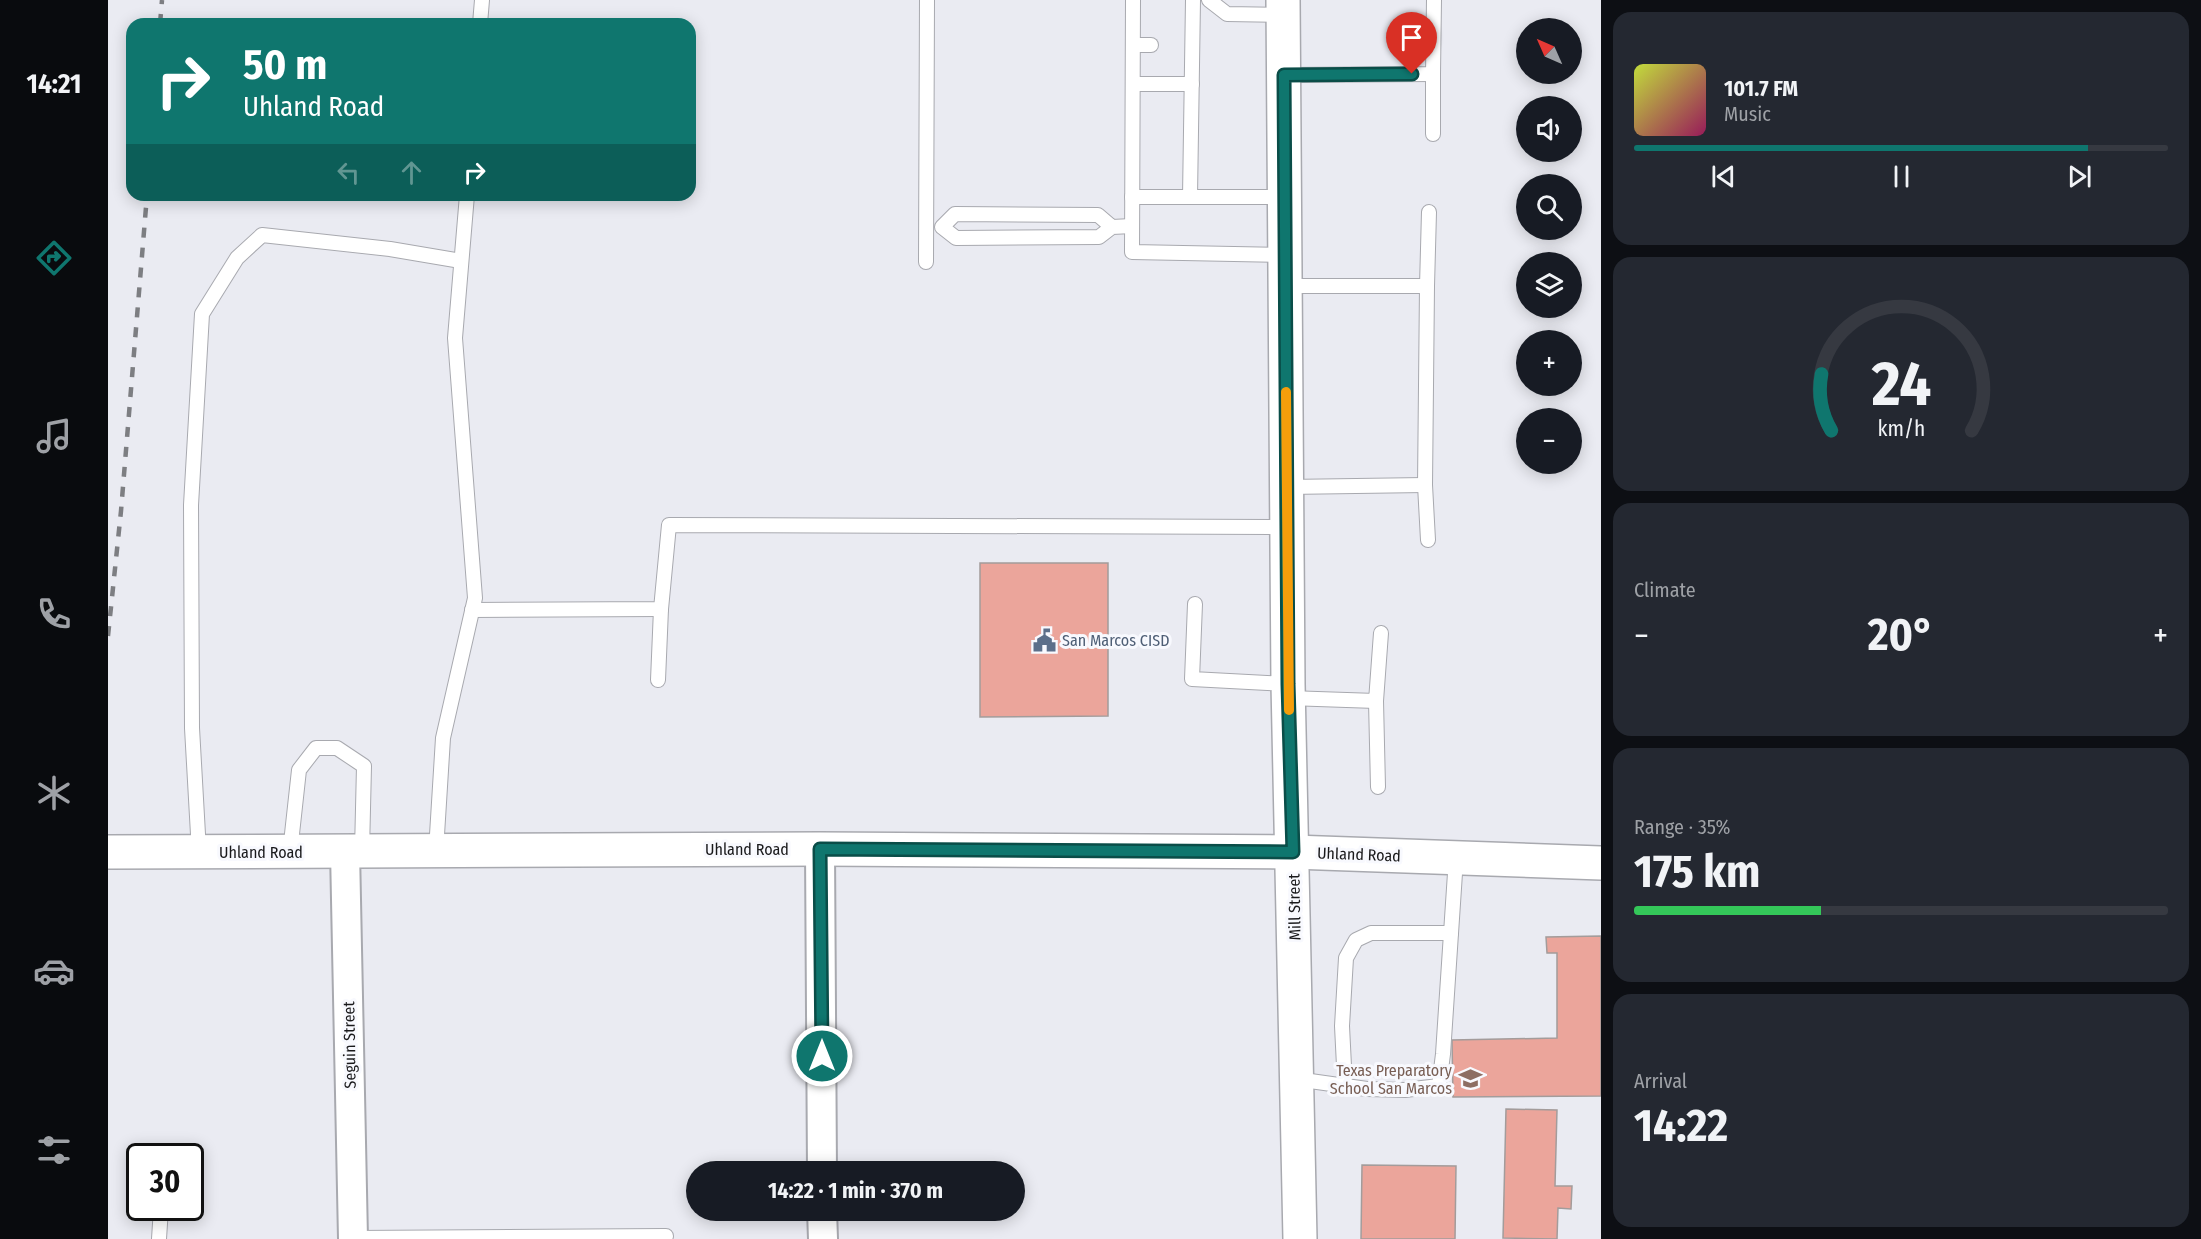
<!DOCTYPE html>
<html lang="en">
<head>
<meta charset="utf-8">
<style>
	:root { --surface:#171b24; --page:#242831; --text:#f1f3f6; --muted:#9ea1a6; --line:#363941; --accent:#0f766e }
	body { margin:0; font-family:"Fira Sans Condensed",sans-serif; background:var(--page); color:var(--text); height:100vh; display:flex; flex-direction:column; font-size:22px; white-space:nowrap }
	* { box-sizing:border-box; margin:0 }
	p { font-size:20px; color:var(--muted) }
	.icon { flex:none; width:33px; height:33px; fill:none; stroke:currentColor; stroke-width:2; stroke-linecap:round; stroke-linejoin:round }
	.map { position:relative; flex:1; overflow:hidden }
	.drawer { display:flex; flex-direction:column; gap:12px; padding:12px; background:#0d0f14; width:600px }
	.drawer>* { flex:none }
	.top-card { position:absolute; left:18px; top:18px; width:570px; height:183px; border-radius:18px; box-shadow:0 3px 15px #0003; background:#0f766e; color:#fff; overflow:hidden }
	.needle { width:39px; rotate:315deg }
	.fabs { position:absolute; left:1408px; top:18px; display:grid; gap:12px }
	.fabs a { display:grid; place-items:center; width:66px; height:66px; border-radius:50%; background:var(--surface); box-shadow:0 3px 15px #0003; font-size:30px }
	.speed { position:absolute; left:18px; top:1143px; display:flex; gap:12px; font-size:30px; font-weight:700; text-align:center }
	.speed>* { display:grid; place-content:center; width:78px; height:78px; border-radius:50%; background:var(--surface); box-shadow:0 3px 15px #0003; line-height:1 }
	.speed .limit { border:3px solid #111; border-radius:9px; background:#fff; color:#111 }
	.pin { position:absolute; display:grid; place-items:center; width:51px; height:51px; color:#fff; margin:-62px -26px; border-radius:50% 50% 50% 0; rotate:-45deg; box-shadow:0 0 6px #0007 }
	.pin .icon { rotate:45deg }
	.me { position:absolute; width:66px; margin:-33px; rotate:0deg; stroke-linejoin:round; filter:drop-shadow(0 0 4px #0008) }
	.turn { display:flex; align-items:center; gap:21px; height:126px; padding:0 18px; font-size:27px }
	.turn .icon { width:78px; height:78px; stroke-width:2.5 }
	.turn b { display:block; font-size:42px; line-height:51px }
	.lanes { display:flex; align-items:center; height:57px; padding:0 18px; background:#0003; justify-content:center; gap:30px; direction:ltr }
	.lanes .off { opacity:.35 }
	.big { font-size:45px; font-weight:700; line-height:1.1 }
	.drawer .card { flex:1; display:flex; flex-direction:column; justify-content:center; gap:9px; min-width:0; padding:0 21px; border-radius:18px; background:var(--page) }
	.drawer .dial { align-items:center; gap:0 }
	.dial svg { height:156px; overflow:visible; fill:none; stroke:var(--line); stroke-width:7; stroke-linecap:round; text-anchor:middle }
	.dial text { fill:var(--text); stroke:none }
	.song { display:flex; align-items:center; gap:18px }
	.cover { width:72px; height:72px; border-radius:9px; background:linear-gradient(135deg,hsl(70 70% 55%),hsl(330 70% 35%)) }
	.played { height:6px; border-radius:3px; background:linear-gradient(90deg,var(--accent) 85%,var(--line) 85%) }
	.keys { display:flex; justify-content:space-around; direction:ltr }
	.heat { display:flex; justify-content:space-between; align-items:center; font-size:33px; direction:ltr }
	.charge { height:9px; border-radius:4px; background:linear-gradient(90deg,#34c759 35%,var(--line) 0) }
	.trip { position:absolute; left:578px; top:1161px; width:339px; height:60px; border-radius:30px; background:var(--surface); box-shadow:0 3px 15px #0003; font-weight:700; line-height:60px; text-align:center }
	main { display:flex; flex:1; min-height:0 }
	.tabs { display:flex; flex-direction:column; width:108px; justify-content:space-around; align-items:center; background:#090b0e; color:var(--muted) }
	.tabs .icon { width:42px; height:42px }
	.tabs .active { color:var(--accent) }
	.tabs b { font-size:27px; color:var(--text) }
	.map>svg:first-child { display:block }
</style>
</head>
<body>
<main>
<nav class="tabs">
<b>14:21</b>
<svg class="icon active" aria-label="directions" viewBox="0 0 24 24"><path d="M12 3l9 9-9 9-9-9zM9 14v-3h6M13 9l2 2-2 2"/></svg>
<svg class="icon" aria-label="music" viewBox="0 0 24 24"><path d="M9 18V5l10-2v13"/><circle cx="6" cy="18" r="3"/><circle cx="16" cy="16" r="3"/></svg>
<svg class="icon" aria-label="phone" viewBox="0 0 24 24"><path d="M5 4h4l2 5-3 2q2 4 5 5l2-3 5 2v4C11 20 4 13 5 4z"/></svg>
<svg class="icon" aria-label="climate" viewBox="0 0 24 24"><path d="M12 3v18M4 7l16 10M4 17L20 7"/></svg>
<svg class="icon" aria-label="car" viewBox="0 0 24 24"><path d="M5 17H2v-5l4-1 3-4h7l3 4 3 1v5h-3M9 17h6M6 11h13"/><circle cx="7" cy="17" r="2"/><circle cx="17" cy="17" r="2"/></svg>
<svg class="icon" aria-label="filters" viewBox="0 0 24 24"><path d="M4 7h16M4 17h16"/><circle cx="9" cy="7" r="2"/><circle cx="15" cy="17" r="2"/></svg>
</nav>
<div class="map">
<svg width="1493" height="1239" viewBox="0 0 1493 1239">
	<rect width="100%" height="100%" fill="#eaebf2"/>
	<g fill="#eba59b" stroke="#a39c9b" stroke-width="1.5">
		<polygon points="872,563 1000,563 1000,716 872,717"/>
		<polygon points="1493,936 1493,1096 1345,1097 1344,1040 1449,1038 1449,953 1439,953 1438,937"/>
		<polygon points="1398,1109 1449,1110 1447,1186 1464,1186 1463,1209 1450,1208 1449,1239 1395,1238"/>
		<polygon points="1254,1165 1348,1166 1347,1239 1253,1239"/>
	</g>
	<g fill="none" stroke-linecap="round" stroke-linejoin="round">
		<defs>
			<g id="service">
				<polyline points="1025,0 1024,252 1177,255"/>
				<polyline points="1101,0 1119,14 1175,15"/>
				<polyline points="372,24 374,0"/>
				<polyline points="1025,45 1043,45"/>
				<polyline points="1176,75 1325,74 1326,0"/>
				<polyline points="1025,84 1084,84"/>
				<polyline points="1325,134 1325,74"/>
				<polyline points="1024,197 1177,197"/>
				<polyline points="1082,197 1085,0"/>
				<polyline points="1004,227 990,215 847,214 834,227 848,238 991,237 1004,227 1024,226"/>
				<polyline points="818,262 819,0"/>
				<polyline points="1177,286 1319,286 1317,485 1320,540"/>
				<polyline points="1319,286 1321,212"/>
				<polyline points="1179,487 1317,485"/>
				<polyline points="1087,604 1084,679 1180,684"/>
				<polyline points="364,610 553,609 561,525 1179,527"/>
				<polyline points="550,680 553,609"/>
				<polyline points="1180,698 1268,701 1273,633"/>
				<polyline points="1268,701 1270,787"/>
				<polyline points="328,851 335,738 367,598 347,338 359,195"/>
				<polyline points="91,852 84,728 83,505 94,314 129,258 154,235 282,249 353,261"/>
				<polyline points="182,852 191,770 208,748 229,748 256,766 254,851"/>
				<polyline points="1188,1079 1259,1089 1297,1090 1331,1086 1335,1054 1348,858"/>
				<polyline points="1237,1086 1234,1026 1238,958 1248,940 1263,933 1343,933"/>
				<polyline points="245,1238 558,1236"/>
				<polyline points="51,1239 53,1208"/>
			</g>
			<g id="minor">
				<polyline points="712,849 714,1172"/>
				<polyline points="237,851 245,1239"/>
				<polyline points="714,1210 715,1239"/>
			</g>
			<g id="tertiary">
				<polyline points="1175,0 1180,684 1192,1239"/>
				<polyline points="0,852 712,849 1185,852 1493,863"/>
			</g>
		</defs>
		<use href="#service" stroke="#a8a9af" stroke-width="16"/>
		<use href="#minor" stroke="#a8a9af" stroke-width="32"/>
		<use href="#tertiary" stroke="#a8a9af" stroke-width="36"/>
		<use href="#service" stroke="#fff" stroke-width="14"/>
		<use href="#minor" stroke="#fff" stroke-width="28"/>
		<use href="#tertiary" stroke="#fff" stroke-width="33"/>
		<g stroke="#7d7e82" stroke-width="4.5" stroke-dasharray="10 10" stroke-linecap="butt">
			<polyline points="52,24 54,0"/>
			<polyline points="0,636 13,511 39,195"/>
		</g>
	</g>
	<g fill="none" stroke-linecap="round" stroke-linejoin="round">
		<defs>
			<polyline id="route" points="714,1056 712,849 1185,852 1180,684 1176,75 1304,74"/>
		</defs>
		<use href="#route" stroke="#0a4d48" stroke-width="15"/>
		<use href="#route" stroke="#0f766e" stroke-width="10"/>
		<polyline stroke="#f59e0b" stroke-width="10" points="1178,392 1181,710"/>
	</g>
	<defs>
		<symbol id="civic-bare" viewBox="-9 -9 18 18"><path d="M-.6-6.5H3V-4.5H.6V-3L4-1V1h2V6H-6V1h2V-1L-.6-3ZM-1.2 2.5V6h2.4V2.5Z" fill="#5c6f8a" stroke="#f8f9fe" stroke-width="2.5" paint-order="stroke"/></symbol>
		<symbol id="school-bare" viewBox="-9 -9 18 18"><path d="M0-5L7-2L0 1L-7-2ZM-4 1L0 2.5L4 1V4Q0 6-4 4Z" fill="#8d6e63" stroke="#f8f9fe" stroke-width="2.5" paint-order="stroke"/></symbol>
	</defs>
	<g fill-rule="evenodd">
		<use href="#civic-bare" x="920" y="624" width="33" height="33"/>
		<use href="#school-bare" x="1346" y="1062" width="33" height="33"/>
	</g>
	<g text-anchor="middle" stroke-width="6" stroke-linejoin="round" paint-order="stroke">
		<g font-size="16" fill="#4e5e75" stroke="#f8f9fe" text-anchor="start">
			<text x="954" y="646">San Marcos CISD</text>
		</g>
		<g font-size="16" fill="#19191b" stroke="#f8f9fe">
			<text x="639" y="855">Uhland Road</text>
			<text x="153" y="858">Uhland Road</text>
			<text transform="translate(1251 854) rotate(2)" y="6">Uhland Road</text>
			<text transform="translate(1186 907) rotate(-91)" y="6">Mill Street</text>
			<text transform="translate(241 1045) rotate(-91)" y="6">Seguin Street</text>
		</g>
		<g font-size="16" fill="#785e54" stroke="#f8f9fe" text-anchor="end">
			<text x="1344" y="1076">Texas Preparatory<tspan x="1344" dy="18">School San Marcos</tspan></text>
		</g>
	</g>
</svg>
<div class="fabs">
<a><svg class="needle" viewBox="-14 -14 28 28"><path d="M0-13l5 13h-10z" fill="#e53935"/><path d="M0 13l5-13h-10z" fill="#9ea1a6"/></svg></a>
<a><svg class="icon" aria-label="sound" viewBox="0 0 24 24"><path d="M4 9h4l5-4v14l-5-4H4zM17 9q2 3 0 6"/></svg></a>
<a><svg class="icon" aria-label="search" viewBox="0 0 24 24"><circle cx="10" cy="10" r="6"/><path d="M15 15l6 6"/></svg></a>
<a><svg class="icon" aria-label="layers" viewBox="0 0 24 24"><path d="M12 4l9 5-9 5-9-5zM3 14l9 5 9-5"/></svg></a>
<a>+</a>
<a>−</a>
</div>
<div class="speed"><div class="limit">30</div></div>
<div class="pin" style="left:1304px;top:74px;background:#d93025"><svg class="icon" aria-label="arrive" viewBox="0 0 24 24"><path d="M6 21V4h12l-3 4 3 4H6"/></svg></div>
<svg class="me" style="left:714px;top:1056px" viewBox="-20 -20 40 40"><circle r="17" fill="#0f766e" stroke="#fff" stroke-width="3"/><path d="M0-11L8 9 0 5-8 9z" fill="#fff"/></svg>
<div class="trip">14:22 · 1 min · 370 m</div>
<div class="top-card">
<div class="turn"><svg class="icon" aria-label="right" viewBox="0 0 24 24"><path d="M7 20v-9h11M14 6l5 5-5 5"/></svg><div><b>50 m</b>Uhland Road</div></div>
<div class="lanes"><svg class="icon off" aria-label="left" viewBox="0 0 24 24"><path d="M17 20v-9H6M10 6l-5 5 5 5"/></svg><svg class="icon off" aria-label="ahead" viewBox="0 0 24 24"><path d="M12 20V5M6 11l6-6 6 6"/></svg><svg class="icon" aria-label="right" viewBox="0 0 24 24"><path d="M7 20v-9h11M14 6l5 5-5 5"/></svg></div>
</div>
</div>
<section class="drawer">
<div class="card">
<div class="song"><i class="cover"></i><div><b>101.7 FM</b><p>Music</p></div></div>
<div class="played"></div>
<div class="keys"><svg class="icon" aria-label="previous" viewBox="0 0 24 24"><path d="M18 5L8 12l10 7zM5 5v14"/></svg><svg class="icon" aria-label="pause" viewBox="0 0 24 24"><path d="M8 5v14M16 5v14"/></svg><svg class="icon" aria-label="next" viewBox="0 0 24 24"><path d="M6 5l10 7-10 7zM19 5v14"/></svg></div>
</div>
<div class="card dial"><svg viewBox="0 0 100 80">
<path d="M14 69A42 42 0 1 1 86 69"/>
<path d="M14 69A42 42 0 0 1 9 40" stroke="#0f766e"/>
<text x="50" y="56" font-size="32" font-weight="700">24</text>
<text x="50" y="72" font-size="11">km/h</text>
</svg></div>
<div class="card"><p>Climate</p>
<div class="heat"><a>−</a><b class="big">20°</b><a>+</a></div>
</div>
<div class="card"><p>Range · 35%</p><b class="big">175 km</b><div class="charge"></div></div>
<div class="card"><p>Arrival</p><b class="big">14:22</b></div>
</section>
</main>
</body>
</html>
